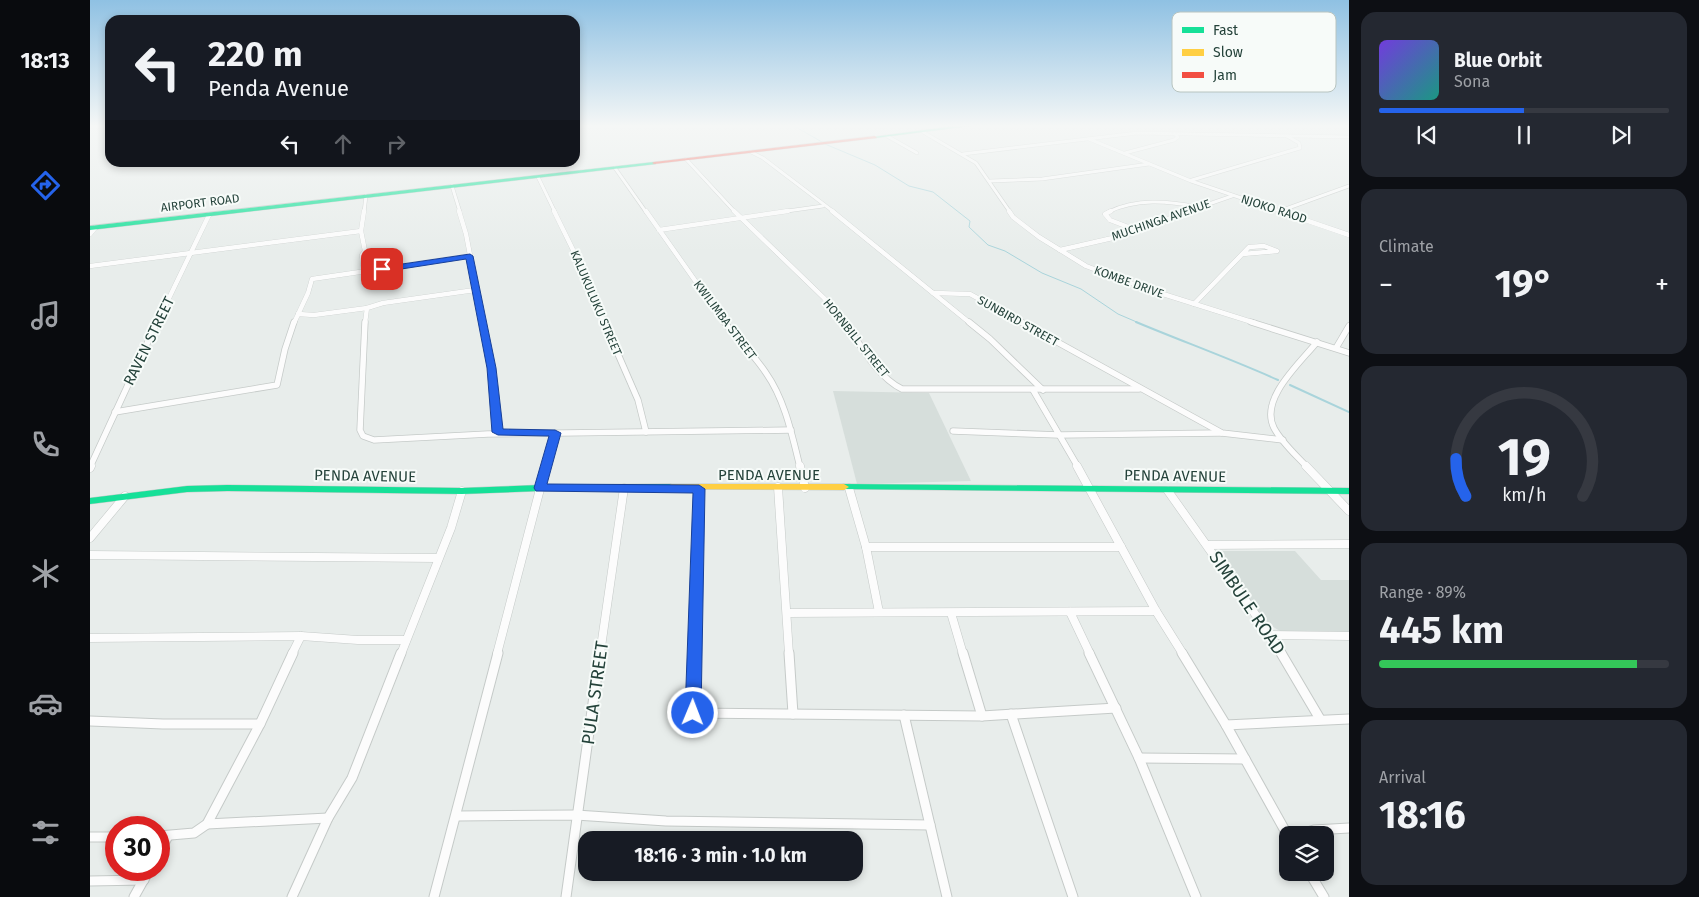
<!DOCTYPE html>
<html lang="en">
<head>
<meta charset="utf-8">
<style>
	:root { --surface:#171b24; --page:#242831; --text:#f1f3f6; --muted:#9ea1a6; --line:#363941; --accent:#2563eb }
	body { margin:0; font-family:"Fira Sans",sans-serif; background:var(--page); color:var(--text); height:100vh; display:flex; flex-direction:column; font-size:19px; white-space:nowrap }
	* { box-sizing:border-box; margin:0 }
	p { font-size:16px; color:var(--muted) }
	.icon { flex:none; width:28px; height:28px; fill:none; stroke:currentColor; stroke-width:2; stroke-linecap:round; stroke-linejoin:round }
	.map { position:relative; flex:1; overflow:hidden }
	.side { display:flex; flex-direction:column; gap:12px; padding:12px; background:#0d0f14; width:350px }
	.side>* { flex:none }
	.hud { position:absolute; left:15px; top:15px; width:475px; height:152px; border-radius:15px; box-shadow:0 2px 8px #0003; background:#171b24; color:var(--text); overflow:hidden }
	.tools { position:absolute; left:1189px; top:826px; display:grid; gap:10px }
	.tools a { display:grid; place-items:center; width:55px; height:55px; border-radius:10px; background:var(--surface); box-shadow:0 2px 8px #0003; font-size:25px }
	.speed { position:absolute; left:15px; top:816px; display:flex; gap:10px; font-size:25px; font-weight:700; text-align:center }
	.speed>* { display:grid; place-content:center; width:65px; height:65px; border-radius:50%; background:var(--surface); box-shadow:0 2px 8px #0003; line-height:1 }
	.speed .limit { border:8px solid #d22; background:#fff; color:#111 }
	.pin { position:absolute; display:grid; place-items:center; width:42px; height:42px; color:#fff; margin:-21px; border-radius:10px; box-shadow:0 2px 8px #0006 }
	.me { position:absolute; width:55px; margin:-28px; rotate:1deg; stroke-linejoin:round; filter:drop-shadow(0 0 4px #0008) }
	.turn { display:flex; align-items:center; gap:18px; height:105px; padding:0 20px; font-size:22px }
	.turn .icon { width:65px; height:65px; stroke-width:2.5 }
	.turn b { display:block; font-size:35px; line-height:42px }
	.lanes { display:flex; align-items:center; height:48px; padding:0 20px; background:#0003; justify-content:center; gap:25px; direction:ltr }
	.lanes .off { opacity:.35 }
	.big { font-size:38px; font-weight:700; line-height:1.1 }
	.side .widget { flex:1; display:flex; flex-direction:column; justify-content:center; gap:8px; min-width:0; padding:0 18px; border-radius:15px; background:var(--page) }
	.side .dial { align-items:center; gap:0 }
	.dial svg { height:130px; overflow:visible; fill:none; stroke:var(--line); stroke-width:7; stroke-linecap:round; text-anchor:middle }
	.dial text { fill:var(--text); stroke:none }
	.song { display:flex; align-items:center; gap:15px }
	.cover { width:60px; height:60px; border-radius:8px; background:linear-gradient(135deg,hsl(260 70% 55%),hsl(170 70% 35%)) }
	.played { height:5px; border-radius:2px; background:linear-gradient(90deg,var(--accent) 50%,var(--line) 50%) }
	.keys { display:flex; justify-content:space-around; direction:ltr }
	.heat { display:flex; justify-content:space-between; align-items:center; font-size:28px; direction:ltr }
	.charge { height:8px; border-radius:4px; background:linear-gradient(90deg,#34c759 89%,var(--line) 0) }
	.trip { position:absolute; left:488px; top:831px; width:285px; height:50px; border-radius:15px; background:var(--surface); box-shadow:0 2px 8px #0003; font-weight:700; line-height:50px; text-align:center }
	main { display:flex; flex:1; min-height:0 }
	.tabs { display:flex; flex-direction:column; width:90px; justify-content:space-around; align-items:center; background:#090b0e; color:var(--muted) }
	.tabs .icon { width:35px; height:35px }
	.tabs .selected { color:var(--accent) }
	.tabs b { font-size:22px; color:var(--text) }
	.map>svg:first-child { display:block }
</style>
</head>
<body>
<main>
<nav class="tabs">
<b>18:13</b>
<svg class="icon selected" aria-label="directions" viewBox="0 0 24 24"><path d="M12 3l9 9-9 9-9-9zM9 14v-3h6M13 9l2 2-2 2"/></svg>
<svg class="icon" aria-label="music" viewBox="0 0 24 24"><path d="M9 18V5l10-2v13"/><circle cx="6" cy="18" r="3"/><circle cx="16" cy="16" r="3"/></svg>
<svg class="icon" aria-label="phone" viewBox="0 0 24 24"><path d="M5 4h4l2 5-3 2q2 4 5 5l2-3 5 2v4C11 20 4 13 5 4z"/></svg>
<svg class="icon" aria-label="climate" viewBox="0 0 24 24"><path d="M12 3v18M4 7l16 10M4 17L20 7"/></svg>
<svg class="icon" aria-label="car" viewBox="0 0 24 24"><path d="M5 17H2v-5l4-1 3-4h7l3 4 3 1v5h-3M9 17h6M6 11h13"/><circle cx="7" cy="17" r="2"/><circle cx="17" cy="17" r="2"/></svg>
<svg class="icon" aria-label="filters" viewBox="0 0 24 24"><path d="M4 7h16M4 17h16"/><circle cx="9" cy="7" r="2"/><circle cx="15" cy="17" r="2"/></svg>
</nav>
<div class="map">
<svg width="1259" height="897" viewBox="0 0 1259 897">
	<rect width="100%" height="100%" fill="#e8edeb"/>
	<g fill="#d6dedb">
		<polygon points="743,391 839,393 881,481 767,484"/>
		<polygon points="1127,551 1205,551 1231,580 1259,580 1259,632 1190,631 1175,622"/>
	</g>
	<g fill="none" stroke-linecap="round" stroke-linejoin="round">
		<g stroke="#a9d4db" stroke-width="1">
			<polyline points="704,126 732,142"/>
			<polyline points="735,144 785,165 819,186 843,192 880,221 879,227 898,245 915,251 952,273 991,289 1028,314 1049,323"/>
		</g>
		<g stroke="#a9d4db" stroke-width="2">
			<path d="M1046,322C1094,342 1141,359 1188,380"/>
			<polyline points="1200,385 1259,412"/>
		</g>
		<defs>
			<g id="street-far4">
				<polyline points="1257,126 1259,128"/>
				<polyline points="786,127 792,126"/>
				<polyline points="833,132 886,163 920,212"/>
				<polyline points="797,136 827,153"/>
				<polyline points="999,139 1101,181 1193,212"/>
				<polyline points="661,152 673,158 744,212"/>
				<polyline points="1035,153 1084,140 1088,137 1085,134"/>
				<polyline points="873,154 1047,133 1259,137"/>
				<polyline points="596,159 645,212"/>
				<polyline points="525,168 556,212"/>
				<polyline points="448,177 465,212"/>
				<polyline points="1102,180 1210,148 1209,143 1197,136"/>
				<polyline points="900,181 952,179 1059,164"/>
				<polyline points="362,186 370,212"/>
				<polyline points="1190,211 1259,186"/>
				<polyline points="274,212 276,196"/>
				<polyline points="690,212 733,206"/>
				<path d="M1018,212C1047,198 1078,201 1108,207"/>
				<polyline points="1096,212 1142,196"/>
			</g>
			<g id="street-far3">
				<polyline points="274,211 271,231 275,251 272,255 274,272"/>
				<polyline points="369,211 376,234 393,323"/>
				<polyline points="464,211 486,256 514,323"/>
				<polyline points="556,211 635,323"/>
				<polyline points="644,211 734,298 755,323"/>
				<polyline points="742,211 843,293 880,294 933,323"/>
				<polyline points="919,211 923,217 949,237 996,266 1054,288 1165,323"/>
				<polyline points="1021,211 1015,214 1020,220 1046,230"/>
				<polyline points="1189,211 1259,235"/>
				<polyline points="569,230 698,211"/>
				<polyline points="0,234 5,228"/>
				<polyline points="970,250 1027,237 1100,211"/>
				<polyline points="0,266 271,231"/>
				<polyline points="843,293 880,323"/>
				<polyline points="1104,304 1159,247 1174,246 1187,251 1153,254"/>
				<polyline points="208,314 224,315 277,308"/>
				<polyline points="67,323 119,215"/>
				<polyline points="204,323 218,293 222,279 379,256"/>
				<polyline points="275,323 277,308 293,303 385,290"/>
			</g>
			<g id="street-far2">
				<polyline points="275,322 270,430 273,436 284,440 398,434 701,430"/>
				<polyline points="392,322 401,369 408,432"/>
				<polyline points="514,322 548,400 556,432"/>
				<path d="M634,322C648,339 664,355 676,373C695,400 702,435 710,467"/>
				<path d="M755,322C770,344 787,377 812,389H1049"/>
				<polyline points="879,322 900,339 953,390"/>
				<polyline points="931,322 1132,433 1193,440"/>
				<polyline points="1161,322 1259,353"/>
				<polyline points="1246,348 1259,326"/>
				<polyline points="943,390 988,467"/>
				<polyline points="25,412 187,385 195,349 204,322"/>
				<polyline points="863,431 969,435 1131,433"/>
				<polyline points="0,467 67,322"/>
				<polyline points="456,467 465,433"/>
				<path d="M1217,467C1206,455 1192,443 1184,428C1169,399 1210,363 1227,342"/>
			</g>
			<g id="street-far1">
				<polyline points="710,466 715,488"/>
				<polyline points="987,466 1066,611 1093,654"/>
				<polyline points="1216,466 1259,511"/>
				<polyline points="0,468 1,466"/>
				<polyline points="688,487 699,654"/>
				<polyline points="759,488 776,547 789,612"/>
				<polyline points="1078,491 1180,635 1192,654"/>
				<polyline points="0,538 35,496"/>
				<polyline points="1118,545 1259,544"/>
				<polyline points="776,547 1031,547"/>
				<polyline points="0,555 348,558"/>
				<polyline points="980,612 1000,654"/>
				<polyline points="697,613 1066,611"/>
				<polyline points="861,613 873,654"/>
				<polyline points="1180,635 1259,636"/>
				<polyline points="0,638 211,636 268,640 316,640"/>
				<polyline points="202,654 211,636"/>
				<polyline points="311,654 361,528 372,491"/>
				<polyline points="407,654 456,466"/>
				<polyline points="510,654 534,488"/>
				<polyline points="605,654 609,489"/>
			</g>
			<g id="street">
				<polyline points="605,653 603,713 892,716 1026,708"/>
				<polyline points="699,653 703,714"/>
				<polyline points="873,653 892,716"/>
				<polyline points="999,653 1049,758 1106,897"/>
				<polyline points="1092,653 1136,725 1198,836"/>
				<polyline points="1191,653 1230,719"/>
				<polyline points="921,714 983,897"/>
				<polyline points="814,715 857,897"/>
				<polyline points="0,721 73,724 170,724"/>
				<polyline points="1136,725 1259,719"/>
				<polyline points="1049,758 1155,759"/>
				<polyline points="367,816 486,815 576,821 840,825"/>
				<polyline points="117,824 238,818"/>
				<polyline points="1208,835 1224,830 1259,828"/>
				<polyline points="69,836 104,833 117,824 170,724 203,653"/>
				<polyline points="0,837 26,837"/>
				<polyline points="69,853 78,836"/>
				<polyline points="1219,872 1234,897"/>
				<polyline points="0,881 54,880"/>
				<polyline points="44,897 59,870"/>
				<polyline points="202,897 238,818 262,778 311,653"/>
				<polyline points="344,897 408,653"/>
				<polyline points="476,897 510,653"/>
			</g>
			<g id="fast">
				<polygon points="864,126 881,126 785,138 783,137"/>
				<polygon points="564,162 566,162 566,164 0,230 0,226"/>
				<polygon points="581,484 586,487 584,489 450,491 372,494 137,491 97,492 0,504 0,498 97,486 137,485 372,488 450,485"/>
				<polygon points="754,484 1259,488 1259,494 751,489 749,487 751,485"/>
			</g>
			<polygon id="slow" points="581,484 754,484 759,487 754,490 578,489 576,487"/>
			<polygon id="jam" points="785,136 787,138 564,164 562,163 564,162"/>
		</defs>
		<use href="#street-far4" stroke="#c5cac8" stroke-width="4"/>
		<use href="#street-far3" stroke="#c5cac8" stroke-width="5"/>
		<use href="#street-far2" stroke="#c5cac8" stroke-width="7"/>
		<use href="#street-far1" stroke="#c5cac8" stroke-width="9"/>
		<use href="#street" stroke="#c5cac8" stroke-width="11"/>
		<use href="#fast" stroke="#c3cbc8" stroke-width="1"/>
		<use href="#slow" stroke="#c3cbc8" stroke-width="1"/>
		<use href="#jam" stroke="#c3cbc8" stroke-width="1"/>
		<use href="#street-far4" stroke="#fcfcfc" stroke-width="3"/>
		<use href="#street-far3" stroke="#fcfcfc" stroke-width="4.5"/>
		<use href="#street-far2" stroke="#fcfcfc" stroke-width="5.5"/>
		<use href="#street-far1" stroke="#fcfcfc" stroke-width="8"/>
		<use href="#street" stroke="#fcfcfc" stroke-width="9"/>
		<use href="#fast" fill="#16e098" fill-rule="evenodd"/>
		<use href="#slow" fill="#ffcf43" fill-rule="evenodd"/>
		<use href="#jam" fill="#f24e42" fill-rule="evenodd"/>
	</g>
	<linearGradient id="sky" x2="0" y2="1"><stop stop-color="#8fc1e3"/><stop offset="0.5" stop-color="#f5f7f6"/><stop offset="1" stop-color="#f5f7f6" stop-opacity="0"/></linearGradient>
	<rect width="1259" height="252" fill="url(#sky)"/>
	<polygon fill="#2563eb" stroke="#184099" points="380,254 383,256 406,368 413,429 465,430 471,433 457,484 609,485 615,489 611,713 609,718 603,720 597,718 595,713 603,493 446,491 444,488 459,436 408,435 402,432 397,368 376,259 292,272 288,269 292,267"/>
	<g text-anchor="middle" stroke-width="4" stroke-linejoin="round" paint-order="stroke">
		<g font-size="12" fill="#24423a" stroke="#f7fbf9">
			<text transform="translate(110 203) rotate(-7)" y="4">AIRPORT ROAD</text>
			<text transform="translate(1184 209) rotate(18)" y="4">NJOKO RAOD</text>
			<text transform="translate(1071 220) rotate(-19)" y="4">MUCHINGA AVENUE</text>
			<text transform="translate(1039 282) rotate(20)" y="4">KOMBE DRIVE</text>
			<text transform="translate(506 303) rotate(67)" y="4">KALUKULUKU STREET</text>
			<text transform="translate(635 320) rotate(53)" y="4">KWILIMBA STREET</text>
			<text transform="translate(928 321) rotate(29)" y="4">SUNBIRD STREET</text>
			<text transform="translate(766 338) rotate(51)" y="4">HORNBILL STREET</text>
		</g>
		<g font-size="15" fill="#24423a" stroke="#f7fbf9">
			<text transform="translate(59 341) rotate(-64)" y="5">RAVEN STREET</text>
			<text x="679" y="480">PENDA AVENUE</text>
			<text transform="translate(275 476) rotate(1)" y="5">PENDA AVENUE</text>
			<text transform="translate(1085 476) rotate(1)" y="5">PENDA AVENUE</text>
		</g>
		<g font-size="18" fill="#24423a" stroke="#f7fbf9">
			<text transform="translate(1157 603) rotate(56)" y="6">SIMBULE ROAD</text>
			<text transform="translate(505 693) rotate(-82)" y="6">PULA STREET</text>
		</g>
	</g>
	<rect x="1082" y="12" width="164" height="80" rx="8" fill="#f7fbf9" stroke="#b8c4c0" stroke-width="1"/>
	<rect x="1092" y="27" width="22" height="6" fill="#16e098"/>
	<rect x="1092" y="49" width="22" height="7" fill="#ffcf43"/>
	<rect x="1092" y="72" width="22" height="6" fill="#f24e42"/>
	<g font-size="14" fill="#24423a">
		<text x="1123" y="35">Fast</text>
		<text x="1123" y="57">Slow</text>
		<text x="1123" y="80">Jam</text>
	</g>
</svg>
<div class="tools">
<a><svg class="icon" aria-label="layers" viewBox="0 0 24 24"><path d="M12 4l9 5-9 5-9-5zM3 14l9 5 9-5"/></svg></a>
</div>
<div class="speed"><div class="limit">30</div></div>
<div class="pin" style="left:292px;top:269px;background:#d93025"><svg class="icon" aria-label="arrive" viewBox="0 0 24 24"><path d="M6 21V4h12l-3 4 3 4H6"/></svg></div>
<svg class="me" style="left:603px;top:713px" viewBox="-20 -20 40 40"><circle r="17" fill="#2563eb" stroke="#fff" stroke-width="3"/><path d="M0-11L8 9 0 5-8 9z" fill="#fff"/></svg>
<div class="trip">18:16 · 3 min · 1.0 km</div>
<div class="hud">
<div class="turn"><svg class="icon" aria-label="left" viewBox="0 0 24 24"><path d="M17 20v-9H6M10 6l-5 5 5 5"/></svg><div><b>220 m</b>Penda Avenue</div></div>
<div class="lanes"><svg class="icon" aria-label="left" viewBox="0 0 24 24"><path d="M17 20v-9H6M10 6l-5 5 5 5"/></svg><svg class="icon off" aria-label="ahead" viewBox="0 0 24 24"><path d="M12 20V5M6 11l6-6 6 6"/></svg><svg class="icon off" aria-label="right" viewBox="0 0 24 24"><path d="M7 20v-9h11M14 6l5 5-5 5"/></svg></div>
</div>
</div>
<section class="side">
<div class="widget">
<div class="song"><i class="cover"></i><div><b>Blue Orbit</b><p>Sona</p></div></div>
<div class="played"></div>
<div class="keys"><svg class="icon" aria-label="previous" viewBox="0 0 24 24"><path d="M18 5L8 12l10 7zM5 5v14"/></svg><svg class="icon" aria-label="pause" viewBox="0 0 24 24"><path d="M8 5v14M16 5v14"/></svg><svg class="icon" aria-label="next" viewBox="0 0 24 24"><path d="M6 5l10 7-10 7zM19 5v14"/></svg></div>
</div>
<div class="widget"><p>Climate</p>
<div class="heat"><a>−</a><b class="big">19°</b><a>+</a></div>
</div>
<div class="widget dial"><svg viewBox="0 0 100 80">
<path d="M14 69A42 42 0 1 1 86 69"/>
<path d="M14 69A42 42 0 0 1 8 46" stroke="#2563eb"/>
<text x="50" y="56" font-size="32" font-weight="700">19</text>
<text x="50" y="72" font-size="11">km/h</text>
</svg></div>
<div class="widget"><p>Range · 89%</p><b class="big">445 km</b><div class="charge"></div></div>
<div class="widget"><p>Arrival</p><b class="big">18:16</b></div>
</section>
</main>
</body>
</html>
